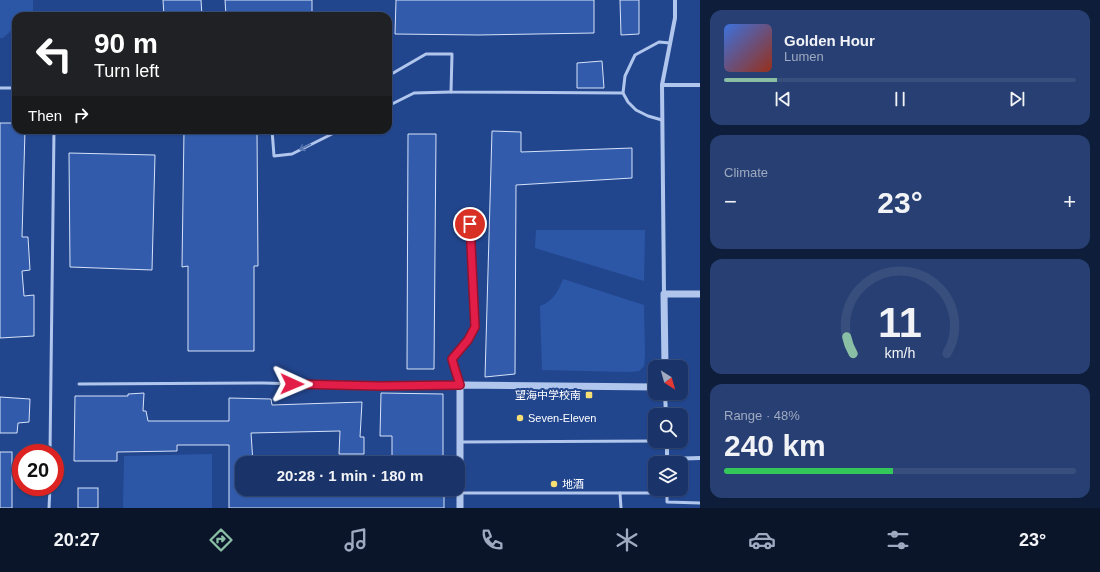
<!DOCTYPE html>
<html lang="en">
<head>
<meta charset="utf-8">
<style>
	:root { --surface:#1a346a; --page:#273f72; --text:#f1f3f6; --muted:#9faac1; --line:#384f7e; --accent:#8abfa5 }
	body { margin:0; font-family:Helvetica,"Noto Sans JP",sans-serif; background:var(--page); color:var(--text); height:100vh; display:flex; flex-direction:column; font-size:15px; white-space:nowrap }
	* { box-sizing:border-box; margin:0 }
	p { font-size:13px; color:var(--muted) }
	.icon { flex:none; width:22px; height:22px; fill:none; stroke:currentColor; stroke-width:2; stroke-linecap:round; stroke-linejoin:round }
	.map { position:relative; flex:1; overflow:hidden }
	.sheet { display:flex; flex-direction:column; gap:10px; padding:10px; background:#0e1d3a; width:400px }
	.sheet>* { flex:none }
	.banner { position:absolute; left:12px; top:12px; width:380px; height:122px; border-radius:12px; box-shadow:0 1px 3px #0004,0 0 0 1px var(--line); background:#202124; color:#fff; overflow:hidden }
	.needle { width:26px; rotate:143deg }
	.fabs { position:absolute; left:648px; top:360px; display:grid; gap:8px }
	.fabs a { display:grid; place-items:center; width:40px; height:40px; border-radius:8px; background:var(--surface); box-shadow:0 1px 3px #0004,0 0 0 1px var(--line); font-size:20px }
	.speed { position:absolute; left:12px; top:444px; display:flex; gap:8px; font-size:20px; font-weight:700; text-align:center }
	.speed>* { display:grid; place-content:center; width:52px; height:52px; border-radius:50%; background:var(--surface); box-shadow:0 1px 3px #0004,0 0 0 1px var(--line); line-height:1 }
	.speed .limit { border:6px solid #d22; background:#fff; color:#111 }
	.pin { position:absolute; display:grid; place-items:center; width:34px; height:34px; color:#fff; margin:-17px; border:2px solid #fff; border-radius:50%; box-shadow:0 1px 4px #0007 }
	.me { position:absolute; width:44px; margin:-22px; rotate:91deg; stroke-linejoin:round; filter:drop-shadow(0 0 3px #0008) }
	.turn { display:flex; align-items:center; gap:14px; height:84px; padding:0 16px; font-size:18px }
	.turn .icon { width:52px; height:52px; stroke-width:2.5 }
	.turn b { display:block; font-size:28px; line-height:34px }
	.then { display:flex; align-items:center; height:38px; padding:0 16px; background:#0003; gap:8px; font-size:15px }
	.big { font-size:30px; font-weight:600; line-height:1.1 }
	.sheet .tile { flex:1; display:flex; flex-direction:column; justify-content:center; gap:6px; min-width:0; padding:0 14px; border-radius:12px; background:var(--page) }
	.sheet .dial { align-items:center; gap:0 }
	.dial svg { height:104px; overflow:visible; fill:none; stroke:var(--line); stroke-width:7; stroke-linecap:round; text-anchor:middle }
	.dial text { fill:var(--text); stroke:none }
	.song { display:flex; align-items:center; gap:12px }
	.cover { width:48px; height:48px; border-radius:6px; background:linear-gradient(135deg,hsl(220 70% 55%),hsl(10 70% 35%)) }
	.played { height:4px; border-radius:2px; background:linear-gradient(90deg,var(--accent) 15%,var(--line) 15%) }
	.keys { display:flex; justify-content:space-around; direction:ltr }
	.heat { display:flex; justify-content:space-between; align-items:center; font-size:22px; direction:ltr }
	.charge { height:6px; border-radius:3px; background:linear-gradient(90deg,#34c759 48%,var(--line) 0) }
	.trip { position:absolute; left:235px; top:456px; width:230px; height:40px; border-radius:12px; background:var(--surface); box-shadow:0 1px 3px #0004,0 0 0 1px var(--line); font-weight:600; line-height:40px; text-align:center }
	.tab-bar { display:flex; height:64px; justify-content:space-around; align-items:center; background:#0a152a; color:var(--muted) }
	.tab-bar .icon { width:28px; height:28px }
	.tab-bar .on { color:var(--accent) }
	.tab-bar b { font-size:18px; color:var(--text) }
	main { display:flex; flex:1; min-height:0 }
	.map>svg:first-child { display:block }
</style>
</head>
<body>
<main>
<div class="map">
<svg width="700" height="508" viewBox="0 0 700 508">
	<rect width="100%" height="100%" fill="#22468e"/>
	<g fill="#2c57a6">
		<polygon points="0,0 33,0 33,11 27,16 16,16 16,26 3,38 0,38"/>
		<polygon points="536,230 645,230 644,281 535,248"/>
		<path d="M563,279L644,305L645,355L644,366L639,371L631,372L542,370L540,306C553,301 558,292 563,279Z"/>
		<polygon points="212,454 212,508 123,508 124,456"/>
	</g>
	<g fill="#325cab" stroke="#d6e2f9">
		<polygon points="163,0 201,0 202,16 164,16"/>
		<polygon points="225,0 312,0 312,16 226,16"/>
		<polygon points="396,0 594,0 594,33 478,35 395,34"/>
		<polygon points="620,0 639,0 639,34 621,35"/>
		<polygon points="602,61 604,88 577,88 577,63"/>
		<polygon points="0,123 16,123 16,130 25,130 22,237 28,237 30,270 22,271 24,296 34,295 34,336 0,338"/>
		<polygon points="184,130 257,130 258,266 254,266 254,351 188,351 188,266 182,267"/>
		<polygon points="492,131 521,132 521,152 632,148 632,178 516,185 515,374 485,377"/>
		<polygon points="408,134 436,134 434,369 407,369"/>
		<polygon points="69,153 155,155 152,270 70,267"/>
		<polygon points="144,393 143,411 146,411 148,421 229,421 229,398 271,399 272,405 362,402 360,437 364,437 364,454 339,454 340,431 251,433 253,463 242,463 242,489 350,489 350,492 392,492 392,489 444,489 444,508 229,508 229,445 177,445 177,451 117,452 117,461 74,461 75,396 128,396 128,394"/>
		<polygon points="381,393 443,394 443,463 392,463 392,436 380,436"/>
		<polygon points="0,397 30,399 29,422 18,423 17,433 0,433"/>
		<rect x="0" y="452" width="12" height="56"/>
		<rect x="78" y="488" width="20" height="20"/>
	</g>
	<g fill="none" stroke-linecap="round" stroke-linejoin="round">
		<g stroke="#b1c6ec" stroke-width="3">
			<polyline points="388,76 426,54 452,54 451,92 623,93"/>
			<polyline points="0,88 16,88"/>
			<polyline points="388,106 414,93 451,92"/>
			<polyline points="662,120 648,116 636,110 628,102 623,93 625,76 635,55 659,42 670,43"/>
			<polyline points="272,130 274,156 292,154 340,130"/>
			<polyline points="79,384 263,383 380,386 460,385 454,366 453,359 468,340 475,327 470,224"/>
			<polyline points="461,442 655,441"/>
			<polyline points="50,453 54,130"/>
			<polyline points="667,489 667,502 700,503"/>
			<polyline points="461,493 667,493"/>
			<polyline points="620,493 621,508"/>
			<polyline points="49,508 50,487"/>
		</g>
		<g stroke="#b1c6ec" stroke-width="4">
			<polyline points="662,85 700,85"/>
			<polyline points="664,294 662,85 675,18 675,0"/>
			<polyline points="665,393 666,415"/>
			<polyline points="667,441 667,459 700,458"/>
		</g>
		<g stroke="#b1c6ec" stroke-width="7">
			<polyline points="665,367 664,294 700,294"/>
			<polyline points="460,508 460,385 655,387"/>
		</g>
	</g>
	<defs><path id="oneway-shaft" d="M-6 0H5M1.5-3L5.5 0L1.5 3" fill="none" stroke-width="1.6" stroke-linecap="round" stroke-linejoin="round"/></defs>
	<use stroke="#5473af" href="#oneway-shaft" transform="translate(305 147) rotate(154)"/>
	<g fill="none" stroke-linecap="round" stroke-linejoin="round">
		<defs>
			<polyline id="route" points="292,384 380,386 460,385 454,366 452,359 468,340 475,327 470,224"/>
		</defs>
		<use href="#route" stroke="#92132f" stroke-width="10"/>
		<use href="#route" stroke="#e11d48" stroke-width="7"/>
	</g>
	<g fill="#f8df73" stroke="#22468e" stroke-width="1.5">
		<rect x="585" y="391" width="8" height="8" rx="2"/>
		<circle cx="520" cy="418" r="4"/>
		<circle cx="554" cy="484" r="4"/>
	</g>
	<g text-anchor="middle" stroke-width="4" stroke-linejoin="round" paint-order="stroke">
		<g font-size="11" fill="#fff" stroke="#22468e" text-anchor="start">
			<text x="581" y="399" text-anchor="end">望海中学校南</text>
			<text x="528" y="422">Seven-Eleven</text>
			<text x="562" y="488">地酒</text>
		</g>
	</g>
</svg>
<div class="fabs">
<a><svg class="needle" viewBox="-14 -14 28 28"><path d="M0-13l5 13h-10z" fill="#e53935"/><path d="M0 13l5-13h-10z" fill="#9faac1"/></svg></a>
<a><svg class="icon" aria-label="search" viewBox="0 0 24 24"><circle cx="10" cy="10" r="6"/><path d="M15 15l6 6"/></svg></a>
<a><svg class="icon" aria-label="layers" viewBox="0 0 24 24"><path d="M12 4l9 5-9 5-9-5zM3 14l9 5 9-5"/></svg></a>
</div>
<div class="speed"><div class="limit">20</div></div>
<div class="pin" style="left:470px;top:224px;background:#d93025"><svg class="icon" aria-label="arrive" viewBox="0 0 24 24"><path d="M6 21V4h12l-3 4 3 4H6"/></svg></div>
<svg class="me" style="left:292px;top:384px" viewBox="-20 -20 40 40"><path d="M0-17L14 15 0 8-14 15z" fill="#e11d48" stroke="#fff" stroke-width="4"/></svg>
<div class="trip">20:28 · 1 min · 180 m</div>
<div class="banner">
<div class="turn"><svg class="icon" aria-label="left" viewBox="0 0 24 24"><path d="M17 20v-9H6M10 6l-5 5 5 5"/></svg><div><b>90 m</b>Turn left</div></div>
<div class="then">Then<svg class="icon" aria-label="right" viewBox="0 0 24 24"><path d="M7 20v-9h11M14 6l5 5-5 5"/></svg></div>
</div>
</div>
<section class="sheet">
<div class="tile">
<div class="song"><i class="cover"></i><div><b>Golden Hour</b><p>Lumen</p></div></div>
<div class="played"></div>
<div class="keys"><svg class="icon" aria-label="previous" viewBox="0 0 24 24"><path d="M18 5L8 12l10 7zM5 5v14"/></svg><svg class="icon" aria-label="pause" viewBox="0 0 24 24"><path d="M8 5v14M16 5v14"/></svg><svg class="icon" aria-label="next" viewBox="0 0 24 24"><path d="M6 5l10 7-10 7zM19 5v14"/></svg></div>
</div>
<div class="tile"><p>Climate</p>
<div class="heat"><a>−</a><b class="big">23°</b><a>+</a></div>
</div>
<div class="tile dial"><svg viewBox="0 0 100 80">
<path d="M14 69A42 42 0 1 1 86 69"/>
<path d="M14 69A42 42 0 0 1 9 56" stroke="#8abfa5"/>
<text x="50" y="56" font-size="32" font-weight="700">11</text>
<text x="50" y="72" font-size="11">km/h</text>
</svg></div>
<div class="tile"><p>Range · 48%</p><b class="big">240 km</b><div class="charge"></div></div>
</section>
</main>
<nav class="tab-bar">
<b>20:27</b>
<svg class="icon on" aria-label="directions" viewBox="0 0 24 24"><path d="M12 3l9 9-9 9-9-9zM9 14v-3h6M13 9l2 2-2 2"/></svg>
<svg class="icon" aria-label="music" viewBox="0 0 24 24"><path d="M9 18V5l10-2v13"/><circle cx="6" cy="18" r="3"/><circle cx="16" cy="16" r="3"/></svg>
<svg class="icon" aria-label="phone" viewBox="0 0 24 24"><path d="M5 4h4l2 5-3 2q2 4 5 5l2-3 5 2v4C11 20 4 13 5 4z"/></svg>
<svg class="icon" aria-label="climate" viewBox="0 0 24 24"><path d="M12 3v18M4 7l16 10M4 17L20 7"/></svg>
<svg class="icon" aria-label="car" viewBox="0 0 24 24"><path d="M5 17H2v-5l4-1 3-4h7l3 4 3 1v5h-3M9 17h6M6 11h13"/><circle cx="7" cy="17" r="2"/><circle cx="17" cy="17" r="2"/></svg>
<svg class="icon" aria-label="filters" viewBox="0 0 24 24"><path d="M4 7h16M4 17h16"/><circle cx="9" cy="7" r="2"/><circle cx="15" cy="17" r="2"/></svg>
<b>23°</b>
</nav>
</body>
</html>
